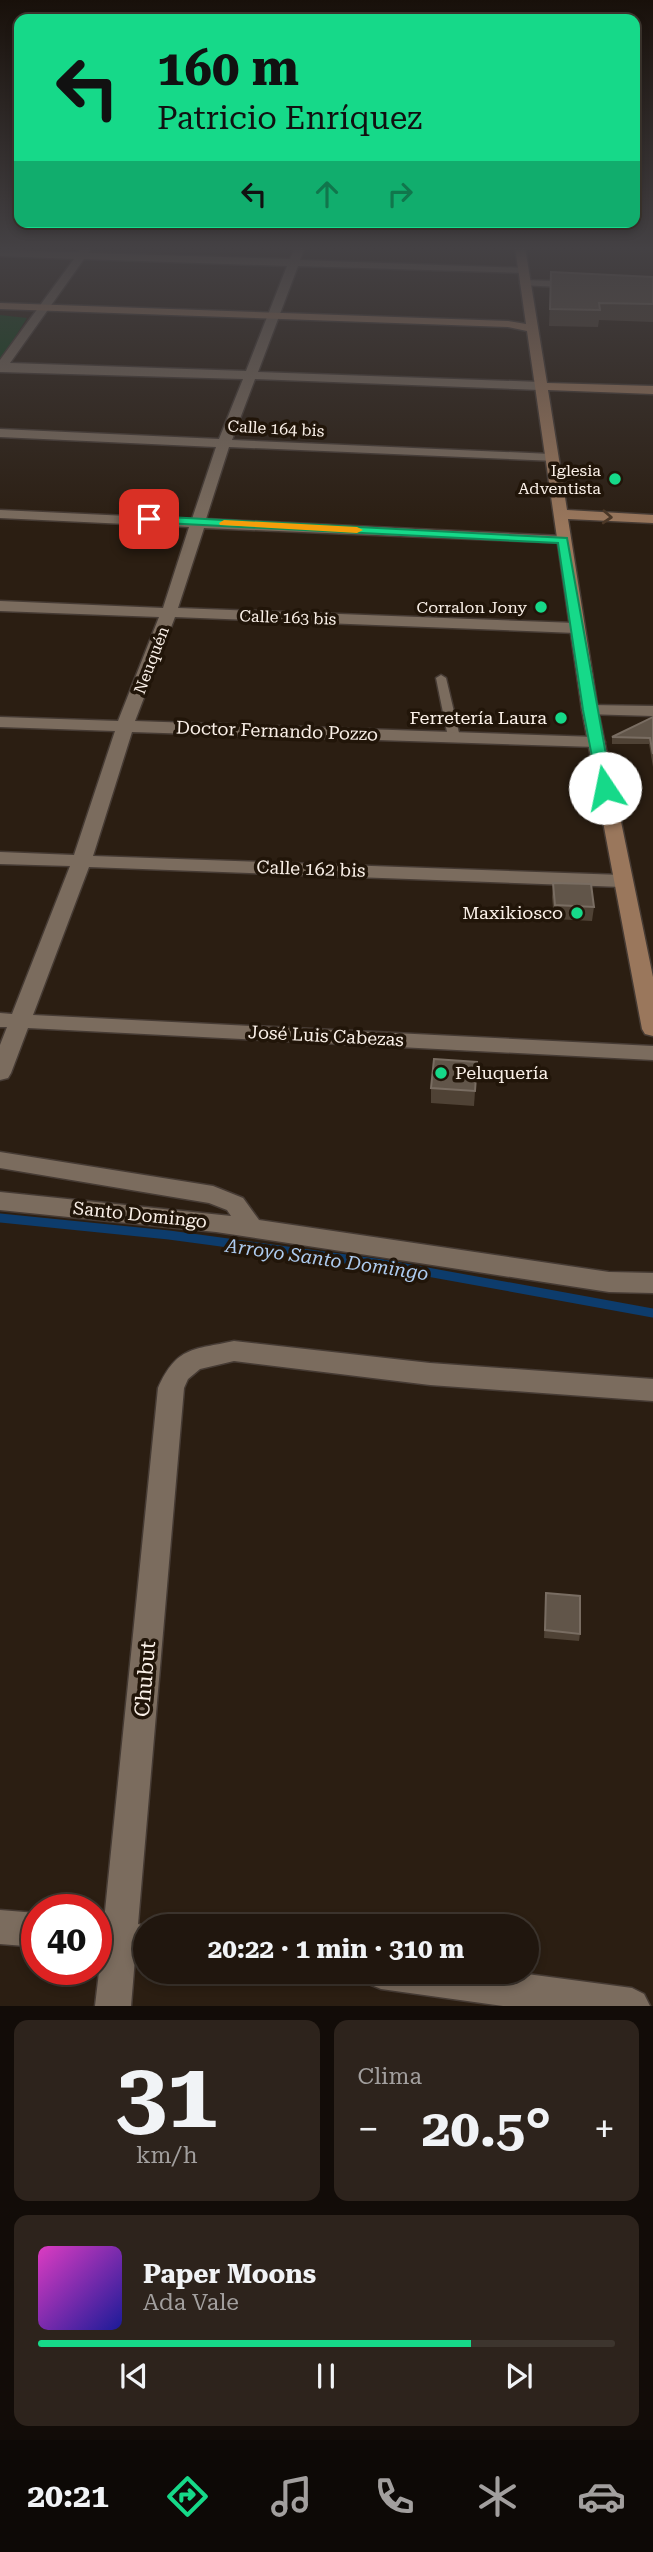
<!DOCTYPE html>
<html lang="es">
<head>
<meta charset="utf-8">
<style>
	:root { --surface:#20160e; --page:#2d231c; --text:#f1f3f6; --muted:#a29f9e; --line:#3d352e; --accent:#16d989 }
	body { margin:0; font-family:"Roboto Serif",serif; background:var(--page); color:var(--text); height:100vh; display:flex; flex-direction:column; font-size:26px; white-space:nowrap }
	* { box-sizing:border-box; margin:0 }
	p { font-size:23px; color:var(--muted) }
	.icon { flex:none; width:38px; height:38px; fill:none; stroke:currentColor; stroke-width:2; stroke-linecap:round; stroke-linejoin:round }
	.map { position:relative; height:2006px; overflow:hidden }
	.side { display:flex; flex-direction:column; gap:14px; padding:14px; background:#120c08; flex:1 }
	.side>* { flex:none }
	.top-card { position:absolute; left:14px; top:14px; width:626px; height:214px; border-radius:14px; box-shadow:0 4px 10px #0003,0 0 0 2px var(--line); background:#16d989; color:#111; overflow:hidden }
	.speed { position:absolute; left:21px; top:1894px; display:flex; gap:14px; font-size:35px; font-weight:700; text-align:center }
	.speed>* { display:grid; place-content:center; width:91px; height:91px; border-radius:50%; background:var(--surface); box-shadow:0 4px 10px #0003,0 0 0 2px var(--line); line-height:1 }
	.speed .limit { border:10px solid #d22; background:#fff; color:#111 }
	.pin { position:absolute; display:grid; place-items:center; width:60px; height:60px; color:#fff; margin:-30px; border-radius:14px; box-shadow:0 4px 10px #0006 }
	.me { position:absolute; width:77px; margin:-38px; rotate:349deg; stroke-linejoin:round; filter:drop-shadow(0 0 5px #0008) }
	.turn { display:flex; align-items:center; gap:24px; height:147px; padding:0 28px; font-size:32px }
	.turn .icon { width:91px; height:91px; stroke-width:2.5 }
	.turn b { display:block; font-size:49px; line-height:60px }
	.lanes { display:flex; align-items:center; height:66px; padding:0 28px; background:#0003; justify-content:center; gap:35px; direction:ltr }
	.lanes .off { opacity:.35 }
	.big { font-size:52px; font-weight:700; line-height:1.1 }
	.side .tile { flex:1; display:flex; flex-direction:column; justify-content:center; gap:10px; min-width:0; padding:0 24px; border-radius:14px; background:var(--page) }
	.side .dial { align-items:center; gap:0 }
	.dial b { font-size:91px; line-height:1 }
	.song { display:flex; align-items:center; gap:21px }
	.cover { width:84px; height:84px; border-radius:10px; background:linear-gradient(135deg,hsl(310 70% 55%),hsl(240 70% 35%)) }
	.played { height:7px; border-radius:4px; background:linear-gradient(90deg,var(--accent) 75%,var(--line) 75%) }
	.keys { display:flex; justify-content:space-around; direction:ltr }
	.heat { display:flex; justify-content:space-between; align-items:center; font-size:38px; direction:ltr }
	.side .tiles { flex:1; display:grid; gap:14px; grid-template-columns:1fr 1fr }
	.tile:last-child { grid-column:span 2 }
	.trip { position:absolute; left:133px; top:1914px; width:406px; height:70px; border-radius:35px; background:var(--surface); box-shadow:0 4px 10px #0003,0 0 0 2px var(--line); font-weight:700; line-height:70px; text-align:center }
	.tab-bar { display:flex; height:112px; justify-content:space-around; align-items:center; background:#0d0906; color:var(--muted) }
	.tab-bar .icon { width:49px; height:49px }
	.tab-bar .current { color:var(--accent) }
	.tab-bar b { font-size:32px; color:var(--text) }
	.map>svg:first-child { display:block }
</style>
</head>
<body>
<div class="map">
<svg width="653" height="2006" viewBox="0 0 653 2006">
	<rect width="100%" height="100%" fill="#2b1e12"/>
	<polygon fill="#0b4419" points="0,315 27,318 0,361"/>
	<g fill="none" stroke-linecap="round" stroke-linejoin="round">
		<polyline stroke="#0d3c6c" stroke-width="9" points="0,1218 169,1235 383,1264 653,1313"/>
		<defs>
			<polygon id="lane" points="441,675 446,678 460,737 454,740 448,737 436,678"/>
			<g id="street">
				<path d="M83,247H91L89,253L290,259L295,247H305L300,260L527,268L528,270L523,273L298,266L258,372L540,382L546,386L540,390L255,379L232,440L551,454L556,455V461L229,447L206,519L563,536L568,537L570,540L568,543L204,528L178,608L576,623L584,628L576,633L175,617L135,721L596,737L605,742L596,747L132,732L93,856L622,875L632,881L622,887L89,867L33,1015L653,1046V1060L28,1028L11,1073L8,1078L0,1080V1045L7,1027H0V1013L12,1014L70,866L0,864V852L74,855L115,731L0,727V717L118,721L159,617L0,611V601L163,608L189,527L0,518V510L192,519L216,447L0,437V429L219,439L243,379L0,372V360L74,259L0,256V250L78,252ZM84,259L287,266L246,371L10,363Z"/>
				<polygon points="525,280 579,282 584,285 579,288 521,285 520,283"/>
				<polygon points="590,705 653,706 653,716 584,714 582,710 584,706"/>
				<polygon points="0,1152 213,1186 243,1198 259,1220 609,1272 653,1273 653,1293 609,1292 216,1232 0,1210 0,1192 231,1216 227,1210 209,1203 0,1168"/>
				<path d="M234,1341L430,1363L653,1379V1401L430,1385L234,1361L200,1369L188,1379L184,1388L138,1924L149,1927H145V1959L135,1958L131,2006H95L101,1955L96,1954V1920L104,1921L158,1388C177,1346 193,1350 234,1341Z"/>
				<polygon points="0,1910 37,1913 37,1947 0,1944"/>
				<polygon points="364,1972 512,1972 632,1988 644,1994 650,2006 503,2006 381,1989 369,1984"/>
			</g>
			<polygon id="secondary" points="515,247 525,247 547,383 653,386 653,394 548,390 567,510 653,515 653,523 568,519 598,710 653,977 653,1036 645,1034 642,1029 582,710 527,331 508,327 0,309 0,303 508,321 526,324"/>
		</defs>
		<use href="#lane" stroke="#463b34" stroke-width="3"/>
		<use href="#street" stroke="#463b34" stroke-width="3"/>
		<use href="#secondary" stroke="#463b34" stroke-width="3"/>
		<use href="#lane" fill="#7b6c5e" fill-rule="evenodd"/>
		<use href="#street" fill="#7b6c5e" fill-rule="evenodd"/>
		<use href="#secondary" fill="#9a775c" fill-rule="evenodd"/>
	</g>
	<g fill="#4f4235">
		<polygon points="551,272 653,277 653,322 599,320 598,327 549,326"/>
		<polygon points="653,717 653,767 649,744 612,744 612,737"/>
		<polygon points="553,883 594,907 592,921 554,919 552,897"/>
		<polygon points="477,1062 474,1106 431,1103 431,1088"/>
		<polygon points="546,1593 580,1634 579,1641 544,1638"/>
	</g>
	<g fill="#615549" stroke="#796d62" stroke-width="2">
		<polygon points="551,272 653,277 653,304 599,303 600,310 550,309"/>
		<polygon points="653,717 653,754 650,738 612,737"/>
		<polygon points="553,883 591,884 594,907 555,905"/>
		<polygon points="434,1059 477,1062 475,1091 431,1088"/>
		<polygon points="546,1593 580,1596 580,1634 545,1630"/>
	</g>
	<defs><path id="oneway-chevron" d="M-2-3.5L2.5 0L-2 3.5" fill="none" stroke-width="1.6" stroke-linecap="round" stroke-linejoin="round" transform="scale(1.75)"/></defs>
	<use stroke="#4b3726" href="#oneway-chevron" transform="translate(607 517) rotate(3)"/>
	<linearGradient id="sky" x2="0" y2="1"><stop stop-color="#18100a"/><stop offset="0.47" stop-color="#444144"/><stop offset="1" stop-color="#444144" stop-opacity="0"/></linearGradient>
	<rect width="653" height="528" fill="url(#sky)"/>
	<polygon fill="#16d989" stroke="#0e8d59" stroke-width="2" points="149,516 567,538 612,788 605,792 598,788 583,710 558,543 145,522 145,517"/>
	<polygon fill="#f59e0b" points="224,520 357,527 363,530 357,533 220,525 219,523"/>
	<g fill="#16d989" stroke="#211509" stroke-width="2.5">
		<circle cx="615" cy="479" r="7"/>
		<circle cx="541" cy="607" r="7"/>
		<circle cx="561" cy="718" r="7"/>
		<circle cx="577" cy="913" r="7"/>
		<circle cx="441" cy="1073" r="7"/>
	</g>
	<g text-anchor="middle" stroke-width="7" stroke-linejoin="round" paint-order="stroke">
		<g font-size="16" fill="#faf0e8" stroke="#211509">
			<text transform="translate(276 428) rotate(3)" y="6">Calle 164 bis</text>
			<text transform="translate(288 617) rotate(2)" y="6">Calle 163 bis</text>
			<text transform="translate(151 660) rotate(-69)" y="6">Neuquén</text>
		</g>
		<g font-size="16" fill="#faf0e8" stroke="#211509" text-anchor="end">
			<text x="601" y="476">Iglesia<tspan x="601" dy="18">Adventista</tspan></text>
			<text x="527" y="613">Corralon Jony</text>
		</g>
		<g font-size="18" fill="#faf0e8" stroke="#211509" text-anchor="end">
			<text x="547" y="724">Ferretería Laura</text>
			<text x="563" y="919">Maxikiosco</text>
			<text x="455" y="1079" text-anchor="start">Peluquería</text>
		</g>
		<g font-size="18" fill="#faf0e8" stroke="#211509">
			<text transform="translate(277 731) rotate(2)" y="6">Doctor Fernando Pozzo</text>
			<text transform="translate(311 869) rotate(2)" y="6">Calle 162 bis</text>
			<text transform="translate(326 1036) rotate(3)" y="6">José Luis Cabezas</text>
			<text transform="translate(140 1215) rotate(6)" y="6">Santo Domingo</text>
		</g>
		<g font-size="19" font-style="italic" fill="#adcbef" stroke="#211509">
			<text transform="translate(327 1259) rotate(8)" y="7">Arroyo Santo Domingo</text>
		</g>
		<g font-size="21" fill="#faf0e8" stroke="#211509">
			<text transform="translate(145 1679) rotate(-85)" y="7">Chubut</text>
		</g>
	</g>
</svg>
<div class="speed"><div class="limit">40</div></div>
<div class="pin" style="left:149px;top:519px;background:#d93025"><svg class="icon" aria-label="arrive" viewBox="0 0 24 24"><path d="M6 21V4h12l-3 4 3 4H6"/></svg></div>
<svg class="me" style="left:605px;top:788px" viewBox="-20 -20 40 40"><circle r="19" fill="#fff"/><path d="M0-13L10 11 0 6-10 11z" fill="#16d989"/></svg>
<div class="trip">20:22 · 1 min · 310 m</div>
<div class="top-card">
<div class="turn"><svg class="icon" aria-label="left" viewBox="0 0 24 24"><path d="M17 20v-9H6M10 6l-5 5 5 5"/></svg><div><b>160 m</b>Patricio Enríquez</div></div>
<div class="lanes"><svg class="icon" aria-label="left" viewBox="0 0 24 24"><path d="M17 20v-9H6M10 6l-5 5 5 5"/></svg><svg class="icon off" aria-label="ahead" viewBox="0 0 24 24"><path d="M12 20V5M6 11l6-6 6 6"/></svg><svg class="icon off" aria-label="right" viewBox="0 0 24 24"><path d="M7 20v-9h11M14 6l5 5-5 5"/></svg></div>
</div>
</div>
<section class="side">
<div class="tiles">
<div class="tile dial"><b>31</b><p>km/h</p></div>
<div class="tile"><p>Clima</p>
<div class="heat"><a>−</a><b class="big">20.5°</b><a>+</a></div>
</div>
<div class="tile">
<div class="song"><i class="cover"></i><div><b>Paper Moons</b><p>Ada Vale</p></div></div>
<div class="played"></div>
<div class="keys"><svg class="icon" aria-label="previous" viewBox="0 0 24 24"><path d="M18 5L8 12l10 7zM5 5v14"/></svg><svg class="icon" aria-label="pause" viewBox="0 0 24 24"><path d="M8 5v14M16 5v14"/></svg><svg class="icon" aria-label="next" viewBox="0 0 24 24"><path d="M6 5l10 7-10 7zM19 5v14"/></svg></div>
</div>
</div>
</section>
<nav class="tab-bar">
<b>20:21</b>
<svg class="icon current" aria-label="directions" viewBox="0 0 24 24"><path d="M12 3l9 9-9 9-9-9zM9 14v-3h6M13 9l2 2-2 2"/></svg>
<svg class="icon" aria-label="music" viewBox="0 0 24 24"><path d="M9 18V5l10-2v13"/><circle cx="6" cy="18" r="3"/><circle cx="16" cy="16" r="3"/></svg>
<svg class="icon" aria-label="phone" viewBox="0 0 24 24"><path d="M5 4h4l2 5-3 2q2 4 5 5l2-3 5 2v4C11 20 4 13 5 4z"/></svg>
<svg class="icon" aria-label="climate" viewBox="0 0 24 24"><path d="M12 3v18M4 7l16 10M4 17L20 7"/></svg>
<svg class="icon" aria-label="car" viewBox="0 0 24 24"><path d="M5 17H2v-5l4-1 3-4h7l3 4 3 1v5h-3M9 17h6M6 11h13"/><circle cx="7" cy="17" r="2"/><circle cx="17" cy="17" r="2"/></svg>
</nav>
</body>
</html>
